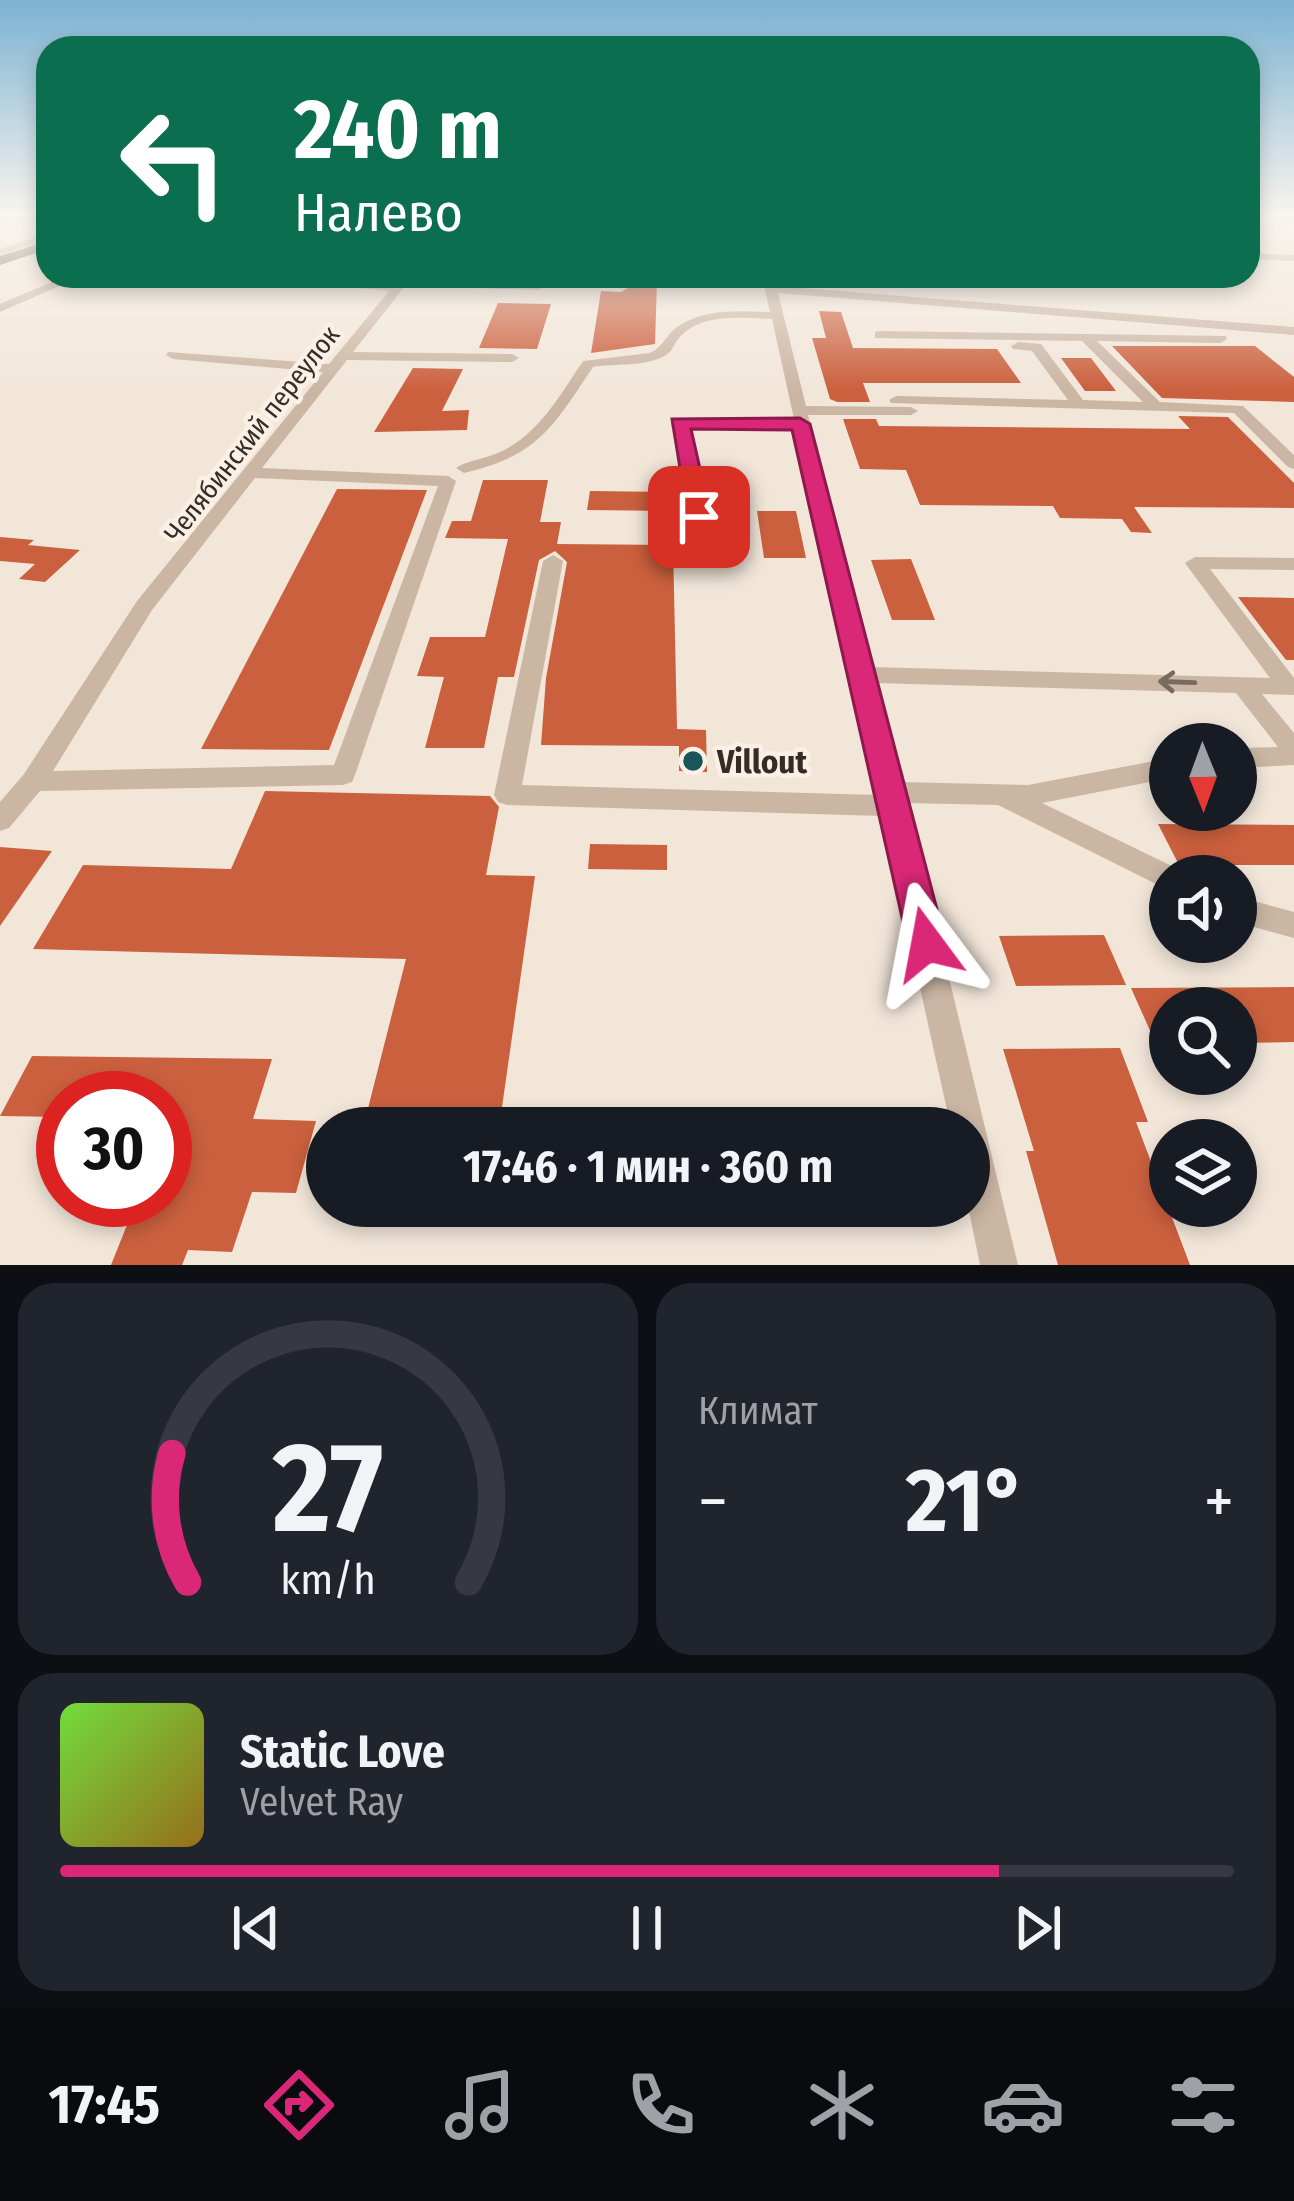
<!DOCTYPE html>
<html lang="ru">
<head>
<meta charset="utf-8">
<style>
	:root { --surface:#171b24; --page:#20242c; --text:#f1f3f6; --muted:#9ea1a6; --line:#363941; --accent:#db2777 }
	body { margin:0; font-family:"Fira Sans Condensed",sans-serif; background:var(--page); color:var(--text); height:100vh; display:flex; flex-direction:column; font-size:45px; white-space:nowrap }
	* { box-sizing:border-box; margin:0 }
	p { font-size:39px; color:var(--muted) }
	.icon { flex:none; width:66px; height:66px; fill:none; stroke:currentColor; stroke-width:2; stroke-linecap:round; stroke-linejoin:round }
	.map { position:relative; height:1265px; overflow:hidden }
	.sheet { display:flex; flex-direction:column; gap:18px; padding:18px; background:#0d0f14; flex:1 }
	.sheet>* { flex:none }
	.banner { position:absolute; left:36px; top:36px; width:1224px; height:252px; border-radius:36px; box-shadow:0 6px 18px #0003; background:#0b6e4f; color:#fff; overflow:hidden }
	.needle { width:78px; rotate:179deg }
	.tools { position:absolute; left:1149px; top:723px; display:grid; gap:24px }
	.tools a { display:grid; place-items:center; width:108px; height:108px; border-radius:50%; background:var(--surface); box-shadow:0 6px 18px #0003; font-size:60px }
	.speed { position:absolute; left:36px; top:1071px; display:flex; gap:24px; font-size:60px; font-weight:700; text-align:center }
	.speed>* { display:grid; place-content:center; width:156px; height:156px; border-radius:50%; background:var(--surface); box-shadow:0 6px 18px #0003; line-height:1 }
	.speed .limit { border:18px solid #d22; background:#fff; color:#111 }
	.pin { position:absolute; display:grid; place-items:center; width:102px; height:102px; color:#fff; margin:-51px; border-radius:24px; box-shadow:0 6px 18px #0006 }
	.me { position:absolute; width:132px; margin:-66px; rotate:347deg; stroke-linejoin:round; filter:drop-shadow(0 0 9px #0008) }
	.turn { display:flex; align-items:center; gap:42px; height:252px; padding:0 60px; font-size:54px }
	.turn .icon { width:156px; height:156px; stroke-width:2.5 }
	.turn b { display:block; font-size:84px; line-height:102px }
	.big { font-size:90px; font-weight:700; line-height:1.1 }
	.sheet .tile { flex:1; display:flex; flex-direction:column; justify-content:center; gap:18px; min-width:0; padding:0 42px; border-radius:36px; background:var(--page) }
	.sheet .dial { align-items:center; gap:0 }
	.dial svg { height:312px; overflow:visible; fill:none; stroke:var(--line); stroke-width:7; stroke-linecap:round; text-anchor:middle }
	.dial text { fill:var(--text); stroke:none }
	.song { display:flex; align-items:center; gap:36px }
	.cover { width:144px; height:144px; border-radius:18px; background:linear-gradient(135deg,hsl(100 70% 55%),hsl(40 70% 35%)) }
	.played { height:12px; border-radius:6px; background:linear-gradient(90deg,var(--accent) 80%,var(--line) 80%) }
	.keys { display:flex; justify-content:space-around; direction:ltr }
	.heat { display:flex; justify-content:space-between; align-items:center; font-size:66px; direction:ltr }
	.sheet .tiles { flex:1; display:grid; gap:18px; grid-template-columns:1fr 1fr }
	.tile:last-child { grid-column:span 2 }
	.trip { position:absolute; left:306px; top:1107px; width:684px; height:120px; border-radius:60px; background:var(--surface); box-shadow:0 6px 18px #0003; font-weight:700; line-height:120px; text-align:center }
	.menu { display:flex; height:192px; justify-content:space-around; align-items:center; background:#090b0e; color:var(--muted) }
	.menu .icon { width:84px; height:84px }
	.menu .active { color:var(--accent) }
	.menu b { font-size:54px; color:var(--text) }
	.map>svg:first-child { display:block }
</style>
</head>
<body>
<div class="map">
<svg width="1294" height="1265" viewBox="0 0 1294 1265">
	<rect width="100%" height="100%" fill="#f2e6d9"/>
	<g fill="#cb603e">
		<polygon points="639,281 657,281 655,344 591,353 601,291 621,292"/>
		<polygon points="498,303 551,304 537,349 479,348"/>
		<polygon points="819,311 841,312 853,348 997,349 1021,383 863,383 870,402 837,402 830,399 812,338 826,338"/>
		<polygon points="1112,346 1255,346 1294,377 1294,402 1162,398"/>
		<polygon points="1061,358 1091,358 1116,391 1085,391"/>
		<polygon points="413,368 463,369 442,411 469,410 467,430 374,432"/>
		<polygon points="1178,416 1228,417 1294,483 1294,508 1134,507 1152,533 1131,532 1122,519 1060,518 1053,506 920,505 906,470 860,469 843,419 876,419 879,426 1190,429"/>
		<polygon points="483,480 548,480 540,522 561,522 557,544 673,545 677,729 706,730 707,772 679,771 679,746 541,745 546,678 567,562 555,551 539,560 514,677 498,677 484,748 425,748 444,677 417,676 430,637 485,637 508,539 445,538 452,521 471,521"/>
		<polygon points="337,489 427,490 329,750 201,749"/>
		<polygon points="590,491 671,492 671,511 587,510"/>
		<polygon points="757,511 796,511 806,558 764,558"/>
		<polygon points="0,537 34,540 28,545 80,550 45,582 19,579 35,564 0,561"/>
		<polygon points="911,559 935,620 892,620 871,560"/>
		<polygon points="1238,597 1294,598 1294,660 1286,660"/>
		<polygon points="265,791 490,796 499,807 486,875 535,876 499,1128 363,1128 406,959 33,949 83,865 231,869"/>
		<polygon points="1158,824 1294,825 1294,865 1179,865"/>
		<polygon points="590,844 667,845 667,870 588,869"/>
		<polygon points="0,847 52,851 0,926"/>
		<polygon points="1104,935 1126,985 1016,986 999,936"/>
		<polygon points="1294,987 1294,1042 1236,1043 1236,1008 1170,1008 1170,1044 1156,1044 1131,988"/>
		<polygon points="1120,1048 1148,1122 1136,1122 1190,1265 1058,1265 1026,1151 1034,1151 1003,1049"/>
		<polygon points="32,1056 272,1059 253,1119 316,1121 296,1193 252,1192 232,1252 188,1250 182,1265 111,1265 137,1200 165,1200 165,1098 63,1098 63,1117 0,1116"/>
	</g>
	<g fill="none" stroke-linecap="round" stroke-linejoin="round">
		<g fill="#cbb6a4" fill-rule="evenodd">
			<polygon points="0,213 48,218 48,224 0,218"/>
			<polygon points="48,233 48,239 0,255 0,249"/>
			<polygon points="1248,253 1294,255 1294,261 1248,259"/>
			<polygon points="66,276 82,276 0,312 0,304"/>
			<path d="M260,276H303L394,284L401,276L535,283L537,276H549L545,287L539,290L405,286L353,352L512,354L519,358L512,362L347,360L262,468L448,476L456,481L355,775L352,782L343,785L40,791L9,828L0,831V802L24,774L137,601L323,372L173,359L166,355L168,352L329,364L389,291L266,279ZM255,478L438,486L334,765L53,771L152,610Z"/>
			<polygon points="580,276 634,276 628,279 586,279"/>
			<path d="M762,276H774L776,286L1294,327V335L778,293L806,406L911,407L918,411L911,415H808L871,667L1270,678L1185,563L1195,557L1294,558V570L1210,569L1294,678V695L1262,694L1294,733V765L1236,768V748L1278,747L1236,693L875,683L899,782L1028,785L1170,758V778L1042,803L1180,870L1182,876H1170V891L998,805L907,803L1018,1265H980L968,1206L969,1128H951L882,816L507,805L498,802L494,795L543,561L553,555L563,561L522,785L877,795L796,429L688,428L708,517L699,522L690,517L671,423L674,420L794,419L772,319C743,318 701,312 679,338C672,347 672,354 660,358C639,367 615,363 593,367C552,428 539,455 464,473L456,468C468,460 486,459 500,452C539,434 560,395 583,361L650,353C663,347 666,335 677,327C704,308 739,311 770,312Z"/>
			<polygon points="880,331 1226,336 1227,339 1221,343 1097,341 1160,402 1243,406 1294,455 1294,469 1288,467 1234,413 891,403 889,400 896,396 1068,400 1032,351 1013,349 1011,346 1018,342 1041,344 1083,400 1143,402 1082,341 875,338 875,332"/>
			<polygon points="1236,896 1294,912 1294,938 1236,922"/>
		</g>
		<polygon fill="#786256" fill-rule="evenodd" points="48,241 48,249 0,265 0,256"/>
	</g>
	<defs><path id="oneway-shaft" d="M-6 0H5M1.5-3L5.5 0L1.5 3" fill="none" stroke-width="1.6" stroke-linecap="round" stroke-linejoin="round" transform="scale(3)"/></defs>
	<use stroke="#796a5f" href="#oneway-shaft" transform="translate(1177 682) rotate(-178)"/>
	<linearGradient id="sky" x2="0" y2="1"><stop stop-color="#7bb2d2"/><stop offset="0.55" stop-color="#f9f4ee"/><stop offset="1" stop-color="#f9f4ee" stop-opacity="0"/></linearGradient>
	<rect width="1294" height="390" fill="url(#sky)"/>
	<polygon fill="#db2777" stroke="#8e194d" stroke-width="3" points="800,418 810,424 946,944 941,957 927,962 913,957 908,944 792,430 691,429 711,517 699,524 688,517 672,419"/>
	<circle fill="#1a5559" stroke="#faf0e5" stroke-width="4.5" cx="693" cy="761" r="12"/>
	<g text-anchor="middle" stroke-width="9" stroke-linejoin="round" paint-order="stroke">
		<g font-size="27" fill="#362b26" stroke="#faf0e5">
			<text transform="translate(252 434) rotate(-52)" y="9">Челябинский переулок</text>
		</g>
		<g font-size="33" font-weight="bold" fill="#362b26" stroke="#faf0e5" text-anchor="start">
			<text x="717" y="773">Villout</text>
		</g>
	</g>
</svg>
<div class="tools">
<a><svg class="needle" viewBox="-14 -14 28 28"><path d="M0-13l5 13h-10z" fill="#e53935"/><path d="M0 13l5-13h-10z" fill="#9ea1a6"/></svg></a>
<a><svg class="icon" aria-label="sound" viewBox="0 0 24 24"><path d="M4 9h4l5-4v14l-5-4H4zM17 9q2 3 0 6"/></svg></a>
<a><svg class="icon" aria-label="search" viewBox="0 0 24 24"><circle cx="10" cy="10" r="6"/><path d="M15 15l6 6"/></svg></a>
<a><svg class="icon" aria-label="layers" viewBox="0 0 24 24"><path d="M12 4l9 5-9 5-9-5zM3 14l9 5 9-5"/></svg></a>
</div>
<div class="speed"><div class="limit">30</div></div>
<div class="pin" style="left:699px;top:517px;background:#d93025"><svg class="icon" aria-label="arrive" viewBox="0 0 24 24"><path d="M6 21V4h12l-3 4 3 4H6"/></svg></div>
<svg class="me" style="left:927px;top:944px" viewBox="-20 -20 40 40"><path d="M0-17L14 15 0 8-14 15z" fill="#db2777" stroke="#fff" stroke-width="4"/></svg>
<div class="trip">17:46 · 1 мин · 360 m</div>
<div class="banner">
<div class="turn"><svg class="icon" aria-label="left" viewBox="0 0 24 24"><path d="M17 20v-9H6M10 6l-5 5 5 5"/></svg><div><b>240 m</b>Налево</div></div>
</div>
</div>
<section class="sheet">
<div class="tiles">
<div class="tile dial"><svg viewBox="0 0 100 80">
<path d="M14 69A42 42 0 1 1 86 69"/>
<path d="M14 69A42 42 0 0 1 10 36" stroke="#db2777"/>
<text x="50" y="56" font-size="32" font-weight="700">27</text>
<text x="50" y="72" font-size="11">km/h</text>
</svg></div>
<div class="tile"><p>Климат</p>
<div class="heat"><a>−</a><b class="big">21°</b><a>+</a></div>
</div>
<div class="tile">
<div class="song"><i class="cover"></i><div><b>Static Love</b><p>Velvet Ray</p></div></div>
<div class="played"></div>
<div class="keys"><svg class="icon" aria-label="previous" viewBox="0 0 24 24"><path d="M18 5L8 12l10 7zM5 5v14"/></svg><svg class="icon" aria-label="pause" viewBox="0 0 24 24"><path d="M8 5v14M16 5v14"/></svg><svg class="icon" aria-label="next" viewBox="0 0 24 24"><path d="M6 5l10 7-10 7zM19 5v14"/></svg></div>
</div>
</div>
</section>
<nav class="menu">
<b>17:45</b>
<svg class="icon active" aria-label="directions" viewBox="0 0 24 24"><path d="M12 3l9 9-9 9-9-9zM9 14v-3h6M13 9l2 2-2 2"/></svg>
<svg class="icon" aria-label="music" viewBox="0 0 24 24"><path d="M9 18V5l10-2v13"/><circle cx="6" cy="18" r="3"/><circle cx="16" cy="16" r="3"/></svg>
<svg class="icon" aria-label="phone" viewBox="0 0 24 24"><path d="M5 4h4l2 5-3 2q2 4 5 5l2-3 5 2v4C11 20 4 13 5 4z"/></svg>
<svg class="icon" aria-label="climate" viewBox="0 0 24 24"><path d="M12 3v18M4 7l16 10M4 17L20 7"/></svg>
<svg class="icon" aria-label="car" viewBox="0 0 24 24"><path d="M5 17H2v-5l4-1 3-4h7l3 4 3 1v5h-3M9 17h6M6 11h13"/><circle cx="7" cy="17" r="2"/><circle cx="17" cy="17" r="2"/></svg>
<svg class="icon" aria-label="filters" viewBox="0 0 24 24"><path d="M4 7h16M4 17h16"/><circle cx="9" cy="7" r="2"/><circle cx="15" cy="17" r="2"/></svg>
</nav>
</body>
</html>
